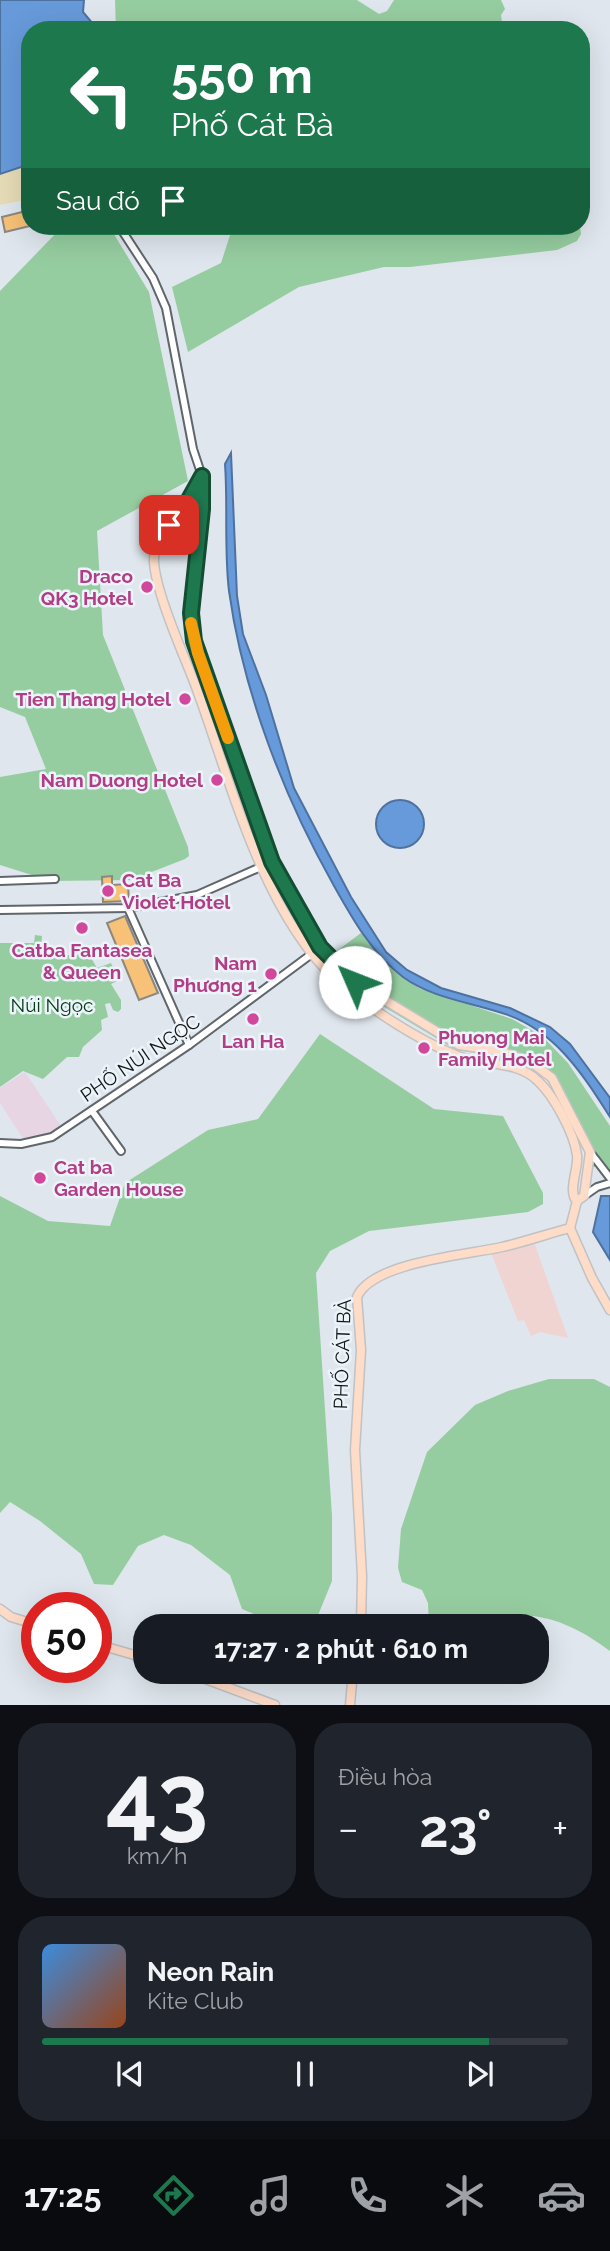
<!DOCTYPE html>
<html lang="vi">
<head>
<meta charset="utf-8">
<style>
	:root { --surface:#171b24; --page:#20242c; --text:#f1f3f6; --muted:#9ea1a6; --line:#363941; --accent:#1d784e }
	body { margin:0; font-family:Raleway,sans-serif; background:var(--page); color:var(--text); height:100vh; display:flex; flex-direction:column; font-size:26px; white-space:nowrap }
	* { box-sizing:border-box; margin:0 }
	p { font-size:23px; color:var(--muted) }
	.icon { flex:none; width:38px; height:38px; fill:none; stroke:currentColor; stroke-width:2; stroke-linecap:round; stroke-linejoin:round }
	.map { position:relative; height:1705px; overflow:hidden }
	.panel { display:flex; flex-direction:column; gap:18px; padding:18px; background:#0d0f14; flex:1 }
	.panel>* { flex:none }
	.top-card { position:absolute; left:21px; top:21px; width:569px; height:214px; border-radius:28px; box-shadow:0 7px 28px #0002; background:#1d784e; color:#fff; overflow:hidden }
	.speed { position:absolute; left:21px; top:1592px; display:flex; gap:14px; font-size:35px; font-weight:700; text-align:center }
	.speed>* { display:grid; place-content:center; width:91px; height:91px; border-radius:50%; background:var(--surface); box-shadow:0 7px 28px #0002; line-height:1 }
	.speed .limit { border:10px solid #d22; background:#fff; color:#111 }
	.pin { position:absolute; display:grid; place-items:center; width:60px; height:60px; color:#fff; margin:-30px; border-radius:14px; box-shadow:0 4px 10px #0006 }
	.me { position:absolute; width:77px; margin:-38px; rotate:314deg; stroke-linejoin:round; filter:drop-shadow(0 0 5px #0008) }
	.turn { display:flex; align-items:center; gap:24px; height:147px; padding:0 35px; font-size:32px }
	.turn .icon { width:91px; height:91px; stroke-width:2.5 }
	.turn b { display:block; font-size:49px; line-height:60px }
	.then { display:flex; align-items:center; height:66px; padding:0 35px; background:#0003; gap:14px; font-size:26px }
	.big { font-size:52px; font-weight:700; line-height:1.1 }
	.panel .tile { flex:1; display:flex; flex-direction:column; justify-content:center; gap:10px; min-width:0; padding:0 24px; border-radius:28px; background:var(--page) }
	.panel .dial { align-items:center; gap:0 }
	.dial b { font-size:91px; line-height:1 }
	.song { display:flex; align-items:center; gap:21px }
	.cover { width:84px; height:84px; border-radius:10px; background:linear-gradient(135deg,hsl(210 70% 55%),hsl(20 70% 35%)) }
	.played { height:7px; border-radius:4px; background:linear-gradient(90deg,var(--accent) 85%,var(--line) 85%) }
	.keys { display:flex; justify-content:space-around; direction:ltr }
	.heat { display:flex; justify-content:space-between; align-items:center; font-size:38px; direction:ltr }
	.panel .tiles { flex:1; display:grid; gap:18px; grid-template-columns:1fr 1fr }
	.tile:last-child { grid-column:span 2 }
	.trip { position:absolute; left:133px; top:1614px; width:416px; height:70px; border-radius:28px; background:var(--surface); box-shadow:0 7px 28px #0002; font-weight:700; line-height:70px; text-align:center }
	.menu { display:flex; height:112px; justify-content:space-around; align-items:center; background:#090b0e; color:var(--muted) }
	.menu .icon { width:49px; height:49px }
	.menu .selected { color:var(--accent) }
	.menu b { font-size:32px; color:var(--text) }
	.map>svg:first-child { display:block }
</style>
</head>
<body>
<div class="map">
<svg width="610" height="1705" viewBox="0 0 610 1705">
	<rect width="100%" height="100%" fill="#dfe6ed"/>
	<polygon fill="#efd4d2" points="534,1242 568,1338 540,1332 531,1336 524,1320 518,1321 491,1253"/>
	<polygon fill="#e8d5e4" points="25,1072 61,1126 50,1133 24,1140 0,1103 0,1088"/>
	<g fill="#96cda0">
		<polygon points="115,0 357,0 379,14 387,11 394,0 501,0 505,9 501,15 503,30 116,30"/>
		<polygon points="63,226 109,226 149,292 188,481 97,531 103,635 188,847 189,856 185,859 131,880 51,881 0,865 0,777 46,769 25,717 0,707 0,291"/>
		<polygon points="233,226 580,226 581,234 577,241 557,250 410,267 384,267 299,287 188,352 172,287 221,263"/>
		<polygon points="361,933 391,969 419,988 512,1019 542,1036 568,1063 610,1126 610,1170 603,1166 593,1167 560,1094 552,1084 549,1070 530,1068 490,1055 456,1050 361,993 343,981 326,959"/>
		<polygon points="35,935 42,936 41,948 65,952 67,955 78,955 79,951 87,951 97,968 111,963 119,980 111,984 121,1000 121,1009 118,1012 113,1010 110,1003 105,1004 108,1017 101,1020 102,1030 83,1047 79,1057 67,1057 43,1079 23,1071 0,1087 0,943 34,943"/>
		<polygon points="320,1034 434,1109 503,1116 543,1193 543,1204 528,1212 369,1231 330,1251 316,1273 332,1516 332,1581 314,1625 282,1626 242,1609 230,1575 191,1545 164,1535 138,1546 113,1585 94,1584 81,1554 40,1521 10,1502 0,1513 0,1196 48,1221 110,1226 125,1183 208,1130 258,1119"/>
		<path d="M549,1379H594L610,1387V1651C582,1630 553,1615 517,1615L511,1626H429L428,1603L422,1590L402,1582L398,1568L401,1529L427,1452L475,1405L508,1391Z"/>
		<path d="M436,1671H488C472,1685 452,1690 436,1671Z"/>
	</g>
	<polygon fill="#e6dcb7" points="30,164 30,199 0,205 0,174"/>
	<g fill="#679ada" stroke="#4e72a0" stroke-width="2">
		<polygon points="0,0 84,0 83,12 93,24 87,30 30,30 30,164 0,174"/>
		<path d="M231,453L237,596L243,634L266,695L294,788L351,897L386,952L407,970L441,988L510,1008L550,1027L570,1044L610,1098V1117C582,1073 554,1029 502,1013C469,1002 432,998 403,977C372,954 352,918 333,884C284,797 243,692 229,591C224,550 228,506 225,464Z"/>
		<circle cx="400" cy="824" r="24"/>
		<polygon points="601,1196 610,1196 610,1260 593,1232"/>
	</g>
	<g fill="#f7c177" stroke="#8c8780" stroke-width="2">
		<polygon points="30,210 30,226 5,232 2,217"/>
		<polygon points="112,876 112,885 128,884 129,901 103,902 102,877"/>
		<polygon points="125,916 158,993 139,1000 107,923"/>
	</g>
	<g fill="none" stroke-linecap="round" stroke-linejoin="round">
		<defs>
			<g id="minor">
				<polyline points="119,226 153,278 166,308 193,449 202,476"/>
				<polyline points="0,881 55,879"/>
				<polyline points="128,908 189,1045"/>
				<polyline points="0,910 128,908 197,895 272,862"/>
				<polyline points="92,1111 121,1151"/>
				<polyline points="0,1143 21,1144 52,1137 189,1045 321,947"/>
				<polyline points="590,1152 610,1178"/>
				<polyline points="584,1196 597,1187 610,1183"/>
			</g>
			<g id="major">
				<path d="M202,476C198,486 193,495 187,504C172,523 153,536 154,562C156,594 184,655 196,687C232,784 265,926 349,991C382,1016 420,1041 458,1056C484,1066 517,1060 538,1081C554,1096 574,1133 577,1155C579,1168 567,1192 577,1201L570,1228C547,1234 524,1242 502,1247C467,1255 372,1262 357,1297L361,1350L355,1450L362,1576L361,1626"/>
				<polyline points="202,479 202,509 194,572 191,629 272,862 321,947 355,982 459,1045 500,1051 531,1062 552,1078 590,1152 584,1196 577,1201"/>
				<polyline points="570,1228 592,1278 610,1310"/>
				<polyline points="0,1609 11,1617 37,1625"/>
				<polyline points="96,1644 145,1658"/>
				<polyline points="184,1671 275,1705"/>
				<polyline points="350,1705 353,1671"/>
			</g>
		</defs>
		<use href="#minor" stroke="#60666b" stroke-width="10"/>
		<use href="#major" stroke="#c1c2c3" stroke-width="11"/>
		<use href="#minor" stroke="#fff" stroke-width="6"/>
		<use href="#major" stroke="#fedcc8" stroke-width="8"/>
	</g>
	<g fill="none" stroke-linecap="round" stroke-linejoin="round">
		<defs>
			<polyline id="route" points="169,525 187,503 202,476 202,509 191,613 194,641 272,862 320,947 355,982"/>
		</defs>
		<use href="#route" stroke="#134e33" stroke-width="18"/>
		<use href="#route" stroke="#1d784e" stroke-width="12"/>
		<polyline stroke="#f59e0b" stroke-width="12" points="191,623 198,653 228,738"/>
	</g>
	<g fill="#d1479c" stroke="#ecf4fa" stroke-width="2.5">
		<circle cx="147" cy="587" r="7"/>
		<circle cx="185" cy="699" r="7"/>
		<circle cx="217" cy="780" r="7"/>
		<circle cx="108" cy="891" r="7"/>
		<circle cx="82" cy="928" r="7"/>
		<circle cx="271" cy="974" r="7"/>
		<circle cx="253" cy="1019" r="7"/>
		<circle cx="424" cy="1048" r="7"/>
		<circle cx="40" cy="1178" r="7"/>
	</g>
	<g text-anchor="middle" stroke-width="5" stroke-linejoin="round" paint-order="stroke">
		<g font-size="19" font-weight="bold" fill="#b23c85" stroke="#ecf4fa" text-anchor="end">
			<text x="133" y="583">Draco<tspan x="133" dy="22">QK3 Hotel</tspan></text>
			<text x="171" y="706">Tien Thang Hotel</text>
			<text x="203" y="787">Nam Duong Hotel</text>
			<text x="122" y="887" text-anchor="start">Cat Ba<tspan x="122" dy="22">Violet Hotel</tspan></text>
			<text x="82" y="957" text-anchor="middle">Catba Fantasea<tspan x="82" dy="22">&amp; Queen</tspan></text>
			<text x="257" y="970">Nam<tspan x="257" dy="22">Phương 1</tspan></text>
			<text x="438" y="1044" text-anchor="start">Phuong Mai<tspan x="438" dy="22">Family Hotel</tspan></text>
			<text x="253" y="1048" text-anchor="middle">Lan Ha</text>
			<text x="54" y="1174" text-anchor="start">Cat ba<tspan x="54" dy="22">Garden House</tspan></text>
		</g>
		<g font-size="19" fill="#053d18" stroke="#ecf4fa">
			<text x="52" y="1012">Núi Ngọc</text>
		</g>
		<g font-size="19" fill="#121517" stroke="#ecf4fa">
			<text transform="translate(140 1058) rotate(-34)" y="7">PHỐ NÚI NGỌC</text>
			<text transform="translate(342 1354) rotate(-88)" y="7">PHỐ CÁT BÀ</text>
		</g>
	</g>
</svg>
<div class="speed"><div class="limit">50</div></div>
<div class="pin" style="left:169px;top:525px;background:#d93025"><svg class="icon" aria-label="arrive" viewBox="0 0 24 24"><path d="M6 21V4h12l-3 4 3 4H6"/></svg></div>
<svg class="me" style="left:355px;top:982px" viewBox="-20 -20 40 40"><circle r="19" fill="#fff"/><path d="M0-13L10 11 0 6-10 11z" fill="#1d784e"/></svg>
<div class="trip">17:27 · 2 phút · 610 m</div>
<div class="top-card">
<div class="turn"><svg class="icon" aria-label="left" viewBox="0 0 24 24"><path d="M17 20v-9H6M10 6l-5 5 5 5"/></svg><div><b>550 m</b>Phố Cát Bà</div></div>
<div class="then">Sau đó<svg class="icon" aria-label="arrive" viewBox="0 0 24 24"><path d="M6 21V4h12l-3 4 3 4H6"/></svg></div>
</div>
</div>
<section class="panel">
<div class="tiles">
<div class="tile dial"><b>43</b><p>km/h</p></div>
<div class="tile"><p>Điều hòa</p>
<div class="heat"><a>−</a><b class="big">23°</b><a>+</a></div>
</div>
<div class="tile">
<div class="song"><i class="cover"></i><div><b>Neon Rain</b><p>Kite Club</p></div></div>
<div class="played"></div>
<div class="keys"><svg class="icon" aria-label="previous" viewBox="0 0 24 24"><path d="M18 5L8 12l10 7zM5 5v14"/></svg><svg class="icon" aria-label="pause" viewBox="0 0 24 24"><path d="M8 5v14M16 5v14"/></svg><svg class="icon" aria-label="next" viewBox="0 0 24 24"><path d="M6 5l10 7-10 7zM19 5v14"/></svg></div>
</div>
</div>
</section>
<nav class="menu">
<b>17:25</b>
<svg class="icon selected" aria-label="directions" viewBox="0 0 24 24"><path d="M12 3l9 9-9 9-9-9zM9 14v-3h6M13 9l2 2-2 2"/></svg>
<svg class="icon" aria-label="music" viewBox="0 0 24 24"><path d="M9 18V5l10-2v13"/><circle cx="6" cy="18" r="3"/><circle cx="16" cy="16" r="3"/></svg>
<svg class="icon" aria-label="phone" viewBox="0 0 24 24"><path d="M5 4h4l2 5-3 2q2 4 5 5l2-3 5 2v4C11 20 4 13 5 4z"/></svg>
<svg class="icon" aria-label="climate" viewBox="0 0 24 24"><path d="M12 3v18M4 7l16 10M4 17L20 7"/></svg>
<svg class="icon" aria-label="car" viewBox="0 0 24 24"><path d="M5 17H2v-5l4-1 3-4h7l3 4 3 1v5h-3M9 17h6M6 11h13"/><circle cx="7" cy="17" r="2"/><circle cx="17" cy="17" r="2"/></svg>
</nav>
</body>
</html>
